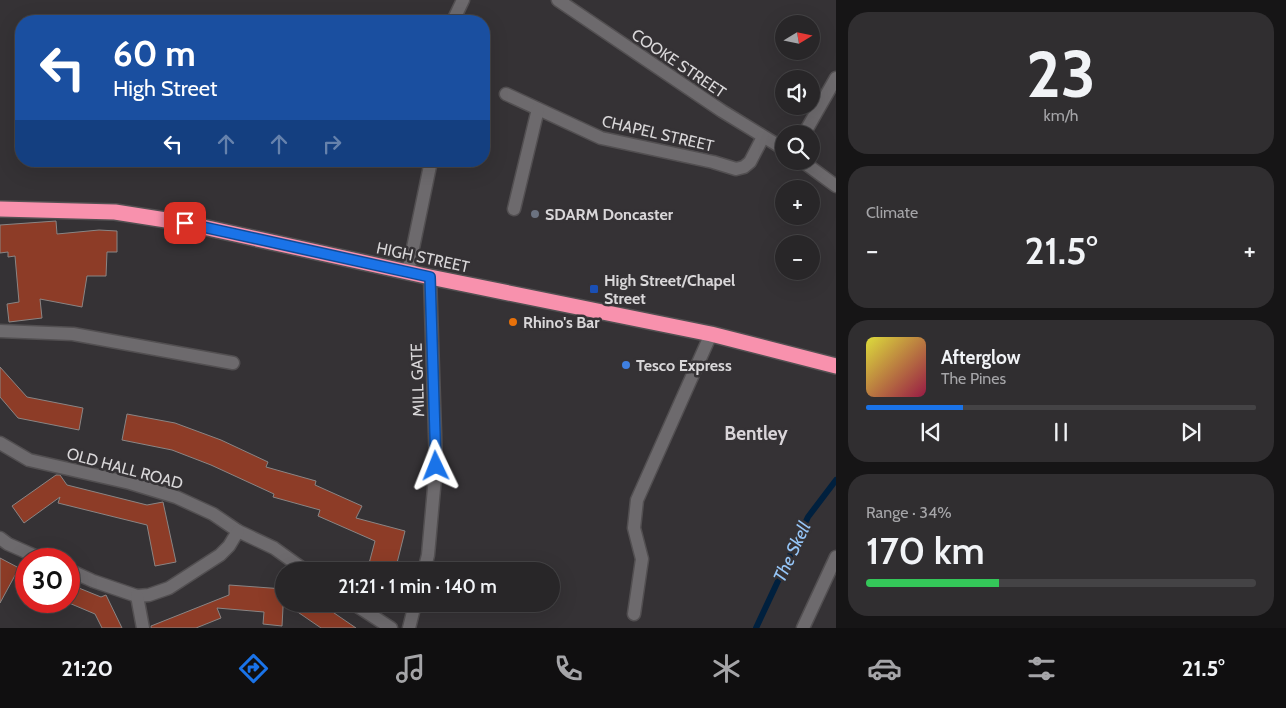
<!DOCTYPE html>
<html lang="en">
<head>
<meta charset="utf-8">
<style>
	:root { --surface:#282628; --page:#302e30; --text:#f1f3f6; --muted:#a5a5a8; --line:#444345; --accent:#1a73e8 }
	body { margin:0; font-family:Cabin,sans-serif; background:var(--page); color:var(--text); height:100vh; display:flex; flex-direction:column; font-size:19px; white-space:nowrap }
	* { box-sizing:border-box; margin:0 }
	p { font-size:16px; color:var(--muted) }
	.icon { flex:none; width:28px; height:28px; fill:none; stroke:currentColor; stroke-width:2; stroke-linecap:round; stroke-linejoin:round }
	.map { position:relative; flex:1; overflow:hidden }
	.details { display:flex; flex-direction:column; gap:12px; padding:12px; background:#161516; width:450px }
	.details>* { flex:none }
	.hud { position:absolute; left:15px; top:15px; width:475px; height:152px; border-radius:20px; box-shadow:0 5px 20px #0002,0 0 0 1px var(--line); background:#1a4fa0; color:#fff; overflow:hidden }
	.needle { width:32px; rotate:80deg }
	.controls { position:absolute; left:775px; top:15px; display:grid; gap:10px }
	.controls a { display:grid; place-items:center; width:45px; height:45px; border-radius:50%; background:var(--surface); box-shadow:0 5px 20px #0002,0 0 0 1px var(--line); font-size:25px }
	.speed { position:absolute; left:15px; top:548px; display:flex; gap:10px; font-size:25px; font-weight:700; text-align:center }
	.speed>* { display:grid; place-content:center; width:65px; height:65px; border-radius:50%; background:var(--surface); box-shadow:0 5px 20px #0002,0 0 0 1px var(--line); line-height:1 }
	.speed .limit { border:8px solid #d22; background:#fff; color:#111 }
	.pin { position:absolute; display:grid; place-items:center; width:42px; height:42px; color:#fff; margin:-21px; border-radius:10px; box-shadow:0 2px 8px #0006 }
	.me { position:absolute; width:55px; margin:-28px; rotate:358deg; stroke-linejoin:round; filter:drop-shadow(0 0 4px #0008) }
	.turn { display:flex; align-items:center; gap:18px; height:105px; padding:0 15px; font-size:22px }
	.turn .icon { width:65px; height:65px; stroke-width:2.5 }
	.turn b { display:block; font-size:35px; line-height:42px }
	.lanes { display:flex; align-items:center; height:48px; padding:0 15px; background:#0003; justify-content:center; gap:25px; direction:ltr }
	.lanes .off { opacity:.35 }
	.big { font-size:38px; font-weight:600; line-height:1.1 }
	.details .tile { flex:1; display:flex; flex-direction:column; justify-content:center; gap:8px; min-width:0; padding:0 18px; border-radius:20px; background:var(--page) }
	.details .dial { align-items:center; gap:0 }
	.dial b { font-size:65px; line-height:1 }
	.song { display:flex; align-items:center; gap:15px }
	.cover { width:60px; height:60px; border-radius:8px; background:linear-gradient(135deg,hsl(60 70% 55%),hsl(340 70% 35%)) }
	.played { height:5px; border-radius:2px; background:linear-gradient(90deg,var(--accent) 25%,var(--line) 25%) }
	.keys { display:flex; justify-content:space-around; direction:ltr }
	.heat { display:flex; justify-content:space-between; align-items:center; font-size:28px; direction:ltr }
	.charge { height:8px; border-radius:4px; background:linear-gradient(90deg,#34c759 34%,var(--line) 0) }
	.trip { position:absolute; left:275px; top:562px; width:285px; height:50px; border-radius:25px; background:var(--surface); box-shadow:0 5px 20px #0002,0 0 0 1px var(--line); font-weight:600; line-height:50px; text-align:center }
	.tab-bar { display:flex; height:80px; justify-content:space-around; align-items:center; background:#100f10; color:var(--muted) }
	.tab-bar .icon { width:35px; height:35px }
	.tab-bar .active { color:var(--accent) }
	.tab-bar b { font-size:22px; color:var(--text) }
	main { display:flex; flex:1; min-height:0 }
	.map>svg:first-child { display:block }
</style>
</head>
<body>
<main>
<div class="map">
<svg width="836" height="628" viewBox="0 0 836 628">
	<rect width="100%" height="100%" fill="#353235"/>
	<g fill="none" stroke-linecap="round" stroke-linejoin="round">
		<polyline stroke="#00203e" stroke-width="6" points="756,628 808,517 836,480"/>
	</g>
	<g fill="#8d3c27" stroke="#8a8584">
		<polygon points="56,221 57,234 99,230 117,231 117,252 107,252 106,276 87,276 82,307 40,299 42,318 9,322 7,304 19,302 15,256 8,257 8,252 0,253 0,225"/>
		<polygon points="0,367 27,397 83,408 79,430 18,418 0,397"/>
		<polygon points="127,414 175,423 221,440 268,462 266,467 316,481 315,485 362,506 356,518 405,531 395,571 367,571 375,541 318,516 320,510 273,497 274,494 211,465 172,450 122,440"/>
		<polygon points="56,475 60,475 67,485 147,505 163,502 176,562 155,566 147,525 58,503 60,497 24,523 12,506"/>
		<polygon points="0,558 19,568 0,603"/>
		<polygon points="69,584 101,597 106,595 122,628 102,628 95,614 69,603"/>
		<polygon points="229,585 284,589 282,626 263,624 264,612 217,608 221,618 196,628 151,628 151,626 229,595"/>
		<polygon points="286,604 321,604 356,628 321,628"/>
	</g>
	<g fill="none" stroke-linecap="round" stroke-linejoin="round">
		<defs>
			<g id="minor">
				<polyline points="558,0 722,111 784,149"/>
				<polyline points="453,21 463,0"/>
				<polyline points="506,94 601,138 713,162 736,169 744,167 750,162 763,137"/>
				<polyline points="804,134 836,78"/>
				<polyline points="802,161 836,186"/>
				<polyline points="514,209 538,109"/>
				<polyline points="408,272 431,161"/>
				<polyline points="0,331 73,334 233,363"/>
				<polyline points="0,443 29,460 130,483 176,497 213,514 238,531 274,548 306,571"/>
				<polyline points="0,538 8,544 42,559"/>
				<polyline points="69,570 93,581 137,596 149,595 169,588 220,555 229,546 238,531"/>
				<polyline points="424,571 428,555 436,466 430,277"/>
				<polyline points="137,596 143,628"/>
				<polyline points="354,604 391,628"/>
				<polyline points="634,614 642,559 634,528 637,500 711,334"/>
				<polyline points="409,628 415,604"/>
				<polyline points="803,628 836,557"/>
			</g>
			<polyline id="highway" points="0,209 115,212 185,223 430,277 711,334 836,366"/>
		</defs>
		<use href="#minor" stroke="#524f51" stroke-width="15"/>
		<use href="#highway" stroke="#524f51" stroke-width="18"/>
		<use href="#minor" stroke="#6d6a6d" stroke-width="12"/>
		<use href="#highway" stroke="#f891ad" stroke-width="15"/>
	</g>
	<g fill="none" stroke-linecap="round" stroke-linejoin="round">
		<defs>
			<polyline id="route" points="185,223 430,277 436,466"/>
		</defs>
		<use href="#route" stroke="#114b97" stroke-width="12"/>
		<use href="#route" stroke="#1a73e8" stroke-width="9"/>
	</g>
	<circle fill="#6b7280" stroke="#353235" stroke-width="2" cx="535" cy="214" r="5"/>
	<rect fill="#1a4fb4" stroke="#353235" stroke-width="2" x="589" y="284" width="10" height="10" rx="2.5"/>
	<circle fill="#e8710a" stroke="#353235" stroke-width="2" cx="513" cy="322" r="5"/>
	<circle fill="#3f7fe0" stroke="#353235" stroke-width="2" cx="626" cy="365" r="5"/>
	<g text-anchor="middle" stroke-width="5" stroke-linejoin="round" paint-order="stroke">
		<g font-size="16" fill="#d9d7d9" stroke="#353235">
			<text transform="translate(679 63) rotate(34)" y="6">COOKE STREET</text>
			<text transform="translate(658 133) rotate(13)" y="6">CHAPEL STREET</text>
			<text transform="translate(423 257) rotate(12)" y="6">HIGH STREET</text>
			<text transform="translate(417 380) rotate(-92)" y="6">MILL GATE</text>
			<text transform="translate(125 468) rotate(15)" y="6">OLD HALL ROAD</text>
		</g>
		<g font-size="16" font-weight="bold" fill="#d9d7d9" stroke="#353235" text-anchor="start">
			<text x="545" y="220">SDARM Doncaster</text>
			<text x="604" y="286">High Street/Chapel<tspan x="604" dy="18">Street</tspan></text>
			<text x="523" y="328">Rhino's Bar</text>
			<text x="636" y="371">Tesco Express</text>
		</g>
		<g font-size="18" font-style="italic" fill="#96c6f8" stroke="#353235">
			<text transform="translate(792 552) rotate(-65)" y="6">The Skell</text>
		</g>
		<g font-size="19" font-weight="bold" fill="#d9d5d9" stroke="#353235">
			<text x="756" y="440">Bentley</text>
		</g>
	</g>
</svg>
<div class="controls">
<a><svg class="needle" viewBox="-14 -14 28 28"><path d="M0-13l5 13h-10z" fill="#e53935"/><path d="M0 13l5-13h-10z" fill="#a5a5a8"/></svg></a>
<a><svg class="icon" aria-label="sound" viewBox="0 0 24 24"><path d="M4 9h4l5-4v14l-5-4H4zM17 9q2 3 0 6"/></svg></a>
<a><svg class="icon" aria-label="search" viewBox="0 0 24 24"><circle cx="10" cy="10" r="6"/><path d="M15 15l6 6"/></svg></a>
<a>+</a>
<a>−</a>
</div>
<div class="speed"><div class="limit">30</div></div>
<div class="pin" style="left:185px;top:223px;background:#d93025"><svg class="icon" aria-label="arrive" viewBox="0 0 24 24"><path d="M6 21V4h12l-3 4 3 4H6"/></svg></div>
<svg class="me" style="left:436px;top:466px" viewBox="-20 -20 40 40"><path d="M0-17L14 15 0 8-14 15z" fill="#1a73e8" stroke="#fff" stroke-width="4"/></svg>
<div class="trip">21:21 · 1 min · 140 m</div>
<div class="hud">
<div class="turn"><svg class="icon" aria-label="left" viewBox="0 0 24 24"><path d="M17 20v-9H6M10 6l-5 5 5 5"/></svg><div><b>60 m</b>High Street</div></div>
<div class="lanes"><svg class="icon" aria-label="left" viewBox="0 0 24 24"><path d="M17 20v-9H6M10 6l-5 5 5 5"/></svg><svg class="icon off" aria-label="ahead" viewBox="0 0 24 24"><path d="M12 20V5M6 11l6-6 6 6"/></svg><svg class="icon off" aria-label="ahead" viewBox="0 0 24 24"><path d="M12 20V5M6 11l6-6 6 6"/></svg><svg class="icon off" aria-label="right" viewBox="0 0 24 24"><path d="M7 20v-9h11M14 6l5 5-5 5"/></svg></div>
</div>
</div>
<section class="details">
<div class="tile dial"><b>23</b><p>km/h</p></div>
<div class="tile"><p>Climate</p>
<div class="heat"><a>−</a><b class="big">21.5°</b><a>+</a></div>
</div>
<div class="tile">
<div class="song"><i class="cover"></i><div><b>Afterglow</b><p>The Pines</p></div></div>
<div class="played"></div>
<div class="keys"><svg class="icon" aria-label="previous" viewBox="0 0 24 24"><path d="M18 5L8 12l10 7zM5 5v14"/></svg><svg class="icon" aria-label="pause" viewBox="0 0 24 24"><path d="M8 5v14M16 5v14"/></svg><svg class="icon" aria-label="next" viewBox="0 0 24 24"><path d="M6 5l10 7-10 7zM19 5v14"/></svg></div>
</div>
<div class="tile"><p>Range · 34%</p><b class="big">170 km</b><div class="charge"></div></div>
</section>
</main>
<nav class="tab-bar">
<b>21:20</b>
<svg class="icon active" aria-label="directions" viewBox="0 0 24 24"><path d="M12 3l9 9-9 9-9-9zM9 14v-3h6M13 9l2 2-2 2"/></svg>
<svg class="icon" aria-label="music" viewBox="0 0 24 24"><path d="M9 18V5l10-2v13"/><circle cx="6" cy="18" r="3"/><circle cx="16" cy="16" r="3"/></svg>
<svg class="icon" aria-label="phone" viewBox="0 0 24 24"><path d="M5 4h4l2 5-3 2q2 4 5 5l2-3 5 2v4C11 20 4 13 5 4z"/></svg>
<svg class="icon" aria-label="climate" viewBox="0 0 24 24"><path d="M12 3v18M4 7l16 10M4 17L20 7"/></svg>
<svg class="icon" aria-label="car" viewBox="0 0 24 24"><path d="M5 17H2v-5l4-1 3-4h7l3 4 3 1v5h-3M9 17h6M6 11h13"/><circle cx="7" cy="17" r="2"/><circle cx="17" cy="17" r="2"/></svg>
<svg class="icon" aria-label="filters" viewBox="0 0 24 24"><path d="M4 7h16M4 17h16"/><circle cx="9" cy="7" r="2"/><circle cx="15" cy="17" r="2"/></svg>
<b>21.5°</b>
</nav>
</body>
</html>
